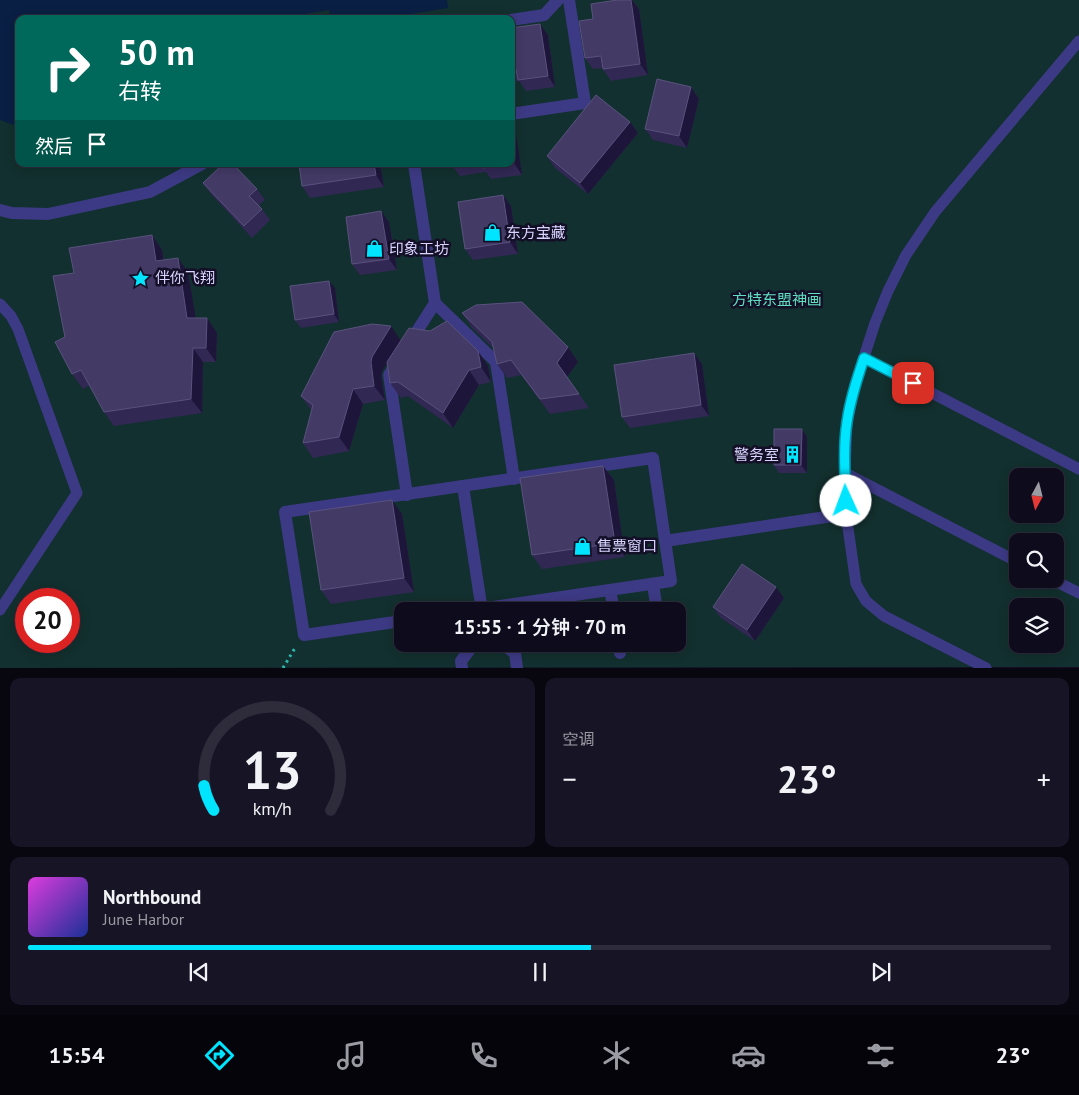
<!DOCTYPE html>
<html lang="zh">
<head>
<meta charset="utf-8">
<style>
	:root { --surface:#0e0b1c; --page:#171425; --text:#f1f3f6; --muted:#9b9ba3; --line:#2e2b3b; --accent:#00e5ff }
	body { margin:0; font-family:"PT Sans","Noto Sans SC",sans-serif; background:var(--page); color:var(--text); height:100vh; display:flex; flex-direction:column; font-size:19px; white-space:nowrap }
	* { box-sizing:border-box; margin:0 }
	p { font-size:16px; color:var(--muted) }
	.icon { flex:none; width:28px; height:28px; fill:none; stroke:currentColor; stroke-width:2; stroke-linecap:round; stroke-linejoin:round }
	.map { position:relative; height:668px; overflow:hidden }
	.sheet { display:flex; flex-direction:column; gap:10px; padding:10px; background:#08060f; flex:1 }
	.sheet>* { flex:none }
	.hud { position:absolute; left:15px; top:15px; width:500px; height:152px; border-radius:10px; box-shadow:0 2px 12px #0003,0 0 0 1px var(--line); background:#00695c; color:#fff; overflow:hidden }
	.needle { width:32px; rotate:187deg }
	.controls { position:absolute; left:1009px; top:468px; display:grid; gap:10px }
	.controls a { display:grid; place-items:center; width:55px; height:55px; border-radius:10px; background:var(--surface); box-shadow:0 2px 12px #0003,0 0 0 1px var(--line); font-size:25px }
	.speed { position:absolute; left:15px; top:588px; display:flex; gap:10px; font-size:25px; font-weight:700; text-align:center }
	.speed>* { display:grid; place-content:center; width:65px; height:65px; border-radius:50%; background:var(--surface); box-shadow:0 2px 12px #0003,0 0 0 1px var(--line); line-height:1 }
	.speed .limit { border:8px solid #d22; background:#fff; color:#111 }
	.pin { position:absolute; display:grid; place-items:center; width:42px; height:42px; color:#fff; margin:-21px; border-radius:10px; box-shadow:0 2px 8px #0006 }
	.me { position:absolute; width:55px; margin:-28px; rotate:358deg; stroke-linejoin:round; filter:drop-shadow(0 0 4px #0008) }
	.turn { display:flex; align-items:center; gap:18px; height:105px; padding:0 20px; font-size:22px }
	.turn .icon { width:65px; height:65px; stroke-width:2.5 }
	.turn b { display:block; font-size:35px; line-height:42px }
	.then { display:flex; align-items:center; height:48px; padding:0 20px; background:#0003; gap:10px; font-size:19px }
	.big { font-size:38px; font-weight:600; line-height:1.1 }
	.sheet .tile { flex:1; display:flex; flex-direction:column; justify-content:center; gap:8px; min-width:0; padding:0 18px; border-radius:10px; background:var(--page) }
	.sheet .dial { align-items:center; gap:0 }
	.dial svg { height:130px; overflow:visible; fill:none; stroke:var(--line); stroke-width:7; stroke-linecap:round; text-anchor:middle }
	.dial text { fill:var(--text); stroke:none }
	.song { display:flex; align-items:center; gap:15px }
	.cover { width:60px; height:60px; border-radius:8px; background:linear-gradient(135deg,hsl(300 70% 55%),hsl(230 70% 35%)) }
	.played { height:5px; border-radius:2px; background:linear-gradient(90deg,var(--accent) 55%,var(--line) 55%) }
	.keys { display:flex; justify-content:space-around; direction:ltr }
	.heat { display:flex; justify-content:space-between; align-items:center; font-size:28px; direction:ltr }
	.sheet .tiles { flex:1; display:grid; gap:10px; grid-template-columns:1fr 1fr }
	.tile:last-child { grid-column:span 2 }
	.trip { position:absolute; left:394px; top:602px; width:292px; height:50px; border-radius:10px; background:var(--surface); box-shadow:0 2px 12px #0003,0 0 0 1px var(--line); font-weight:600; line-height:50px; text-align:center }
	.menu { display:flex; height:80px; justify-content:space-around; align-items:center; background:#06040b; color:var(--muted) }
	.menu .icon { width:35px; height:35px }
	.menu .active { color:var(--accent) }
	.menu b { font-size:22px; color:var(--text) }
	.map>svg:first-child { display:block }
</style>
</head>
<body>
<div class="map">
<svg width="1079" height="668" viewBox="0 0 1079 668">
	<rect width="100%" height="100%" fill="#130f26"/>
	<path fill="#12302f" fill-rule="evenodd" d="M0,0H1079V667L0,668ZM19,19H511V164H19ZM1018,476H1055V514H1018ZM1018,541H1055V579H1018ZM26,599H69V641H26ZM1018,606H1055V644H1018ZM402,611H678V644H402Z"/>
	<polygon fill="#0a1f44" points="0,0 447,0 448,8 380,19 331,19 329,10 274,19 19,19 19,127 0,120"/>
	<g fill="none" stroke-linecap="round" stroke-linejoin="round">
		<polyline stroke="#2fb8b0" stroke-width="3" stroke-dasharray="2.5 4" stroke-linecap="butt" points="283,668 295,648"/>
		<g stroke="#3d3a85" stroke-width="11">
			<polyline points="0,304 11,316 18,329 77,493 0,610"/>
			<polyline points="864,358 1079,469"/>
			<polyline points="845,473 1018,562"/>
			<polyline points="1051,579 1079,593"/>
			<polyline points="986,668 884,616 866,601 856,584 846,514 845,473 847,423 855,385 875,323 888,291 906,255 935,212 1079,41"/>
		</g>
		<g stroke="#3d3a85" stroke-width="12">
			<polyline points="511,20 544,15 558,0"/>
			<polyline points="511,114 585,103 569,0"/>
			<polyline points="414,164 435,303"/>
			<polyline points="0,210 12,213 48,214 150,192 202,164"/>
			<polyline points="410,342 435,303 496,362 514,479"/>
			<polyline points="398,361 389,375 407,495"/>
			<polyline points="463,486 482,611"/>
			<polyline points="665,541 846,514"/>
			<polyline points="653,584 657,611"/>
			<polyline points="610,590 614,611"/>
			<polyline points="402,621 304,635 285,512 653,458 671,581 465,611"/>
			<polyline points="502,644 515,653 517,668"/>
			<polyline points="618,644 620,653"/>
			<polyline points="662,644 662,645"/>
			<polyline points="462,668 461,661 474,644"/>
		</g>
	</g>
	<g fill="#312854">
		<polygon points="631,0 632,0 639,9 648,75 611,81 602,68 593,69 585,58 593,19"/>
		<polygon points="511,28 548,35 555,87 526,91 519,81 511,82"/>
		<polygon points="691,87 699,99 687,148 653,140 645,129"/>
		<polygon points="511,122 515,128 522,175 491,179 486,172 460,176 451,164 511,164"/>
		<polygon points="630,122 638,133 588,194 555,168 547,156"/>
		<polygon points="380,164 384,187 310,198 302,186"/>
		<polygon points="203,183 257,189 265,200 259,205 270,220 252,238 211,194"/>
		<polygon points="503,195 511,206 518,254 473,260 465,249"/>
		<polygon points="381,211 389,222 397,270 360,275 352,264"/>
		<polygon points="152,235 162,250 164,260 188,272 195,318 217,333 216,362 203,362 202,413 114,426 104,412 90,385 83,389 72,374 65,337"/>
		<polygon points="335,288 339,322 301,328 295,320"/>
		<polygon points="462,313 568,347 578,362 567,377 589,408 550,414 521,375 507,378 497,364 493,348 472,328"/>
		<polygon points="401,340 488,366 491,382 479,385 453,428 408,396 401,398 390,383 387,363 382,371 381,376 385,400 363,404 349,451 313,458 303,443 312,411 301,396"/>
		<polygon points="694,353 702,364 709,416 630,428 622,417"/>
		<polygon points="802,429 807,437 807,473 779,473 774,465"/>
		<polygon points="603,466 614,480 625,557 542,569 532,555"/>
		<polygon points="402,514 414,592 331,604 321,590"/>
		<polygon points="784,598 755,641 721,618 713,607"/>
	</g>
	<g fill="#1d163a">
		<polygon points="631,0 632,0 639,9 648,75 640,64"/>
		<polygon points="540,24 548,35 555,87 548,76"/>
		<polygon points="691,87 699,99 687,148 679,136"/>
		<polygon points="511,122 515,128 522,175 514,163 511,145"/>
		<polygon points="630,122 638,133 588,194 580,183"/>
		<polygon points="374,164 380,164 384,187 376,175"/>
		<polygon points="503,195 511,206 518,254 510,242"/>
		<polygon points="381,211 389,222 397,270 389,259"/>
		<polygon points="152,235 162,250 166,276 156,261"/>
		<polygon points="178,258 188,272 198,332 187,318"/>
		<polygon points="329,281 335,288 339,322 334,314"/>
		<polygon points="207,318 217,333 216,362 206,348"/>
		<polygon points="391,326 401,341 382,371 381,376 385,400 374,386 371,362 372,357"/>
		<polygon points="568,347 578,362 567,377 557,363"/>
		<polygon points="193,348 203,362 202,413 191,399"/>
		<polygon points="478,351 488,366 491,382 481,367"/>
		<polygon points="694,353 702,364 709,416 701,405"/>
		<polygon points="469,370 479,385 453,428 443,413"/>
		<polygon points="353,389 363,404 349,451 339,437"/>
		<polygon points="802,429 807,437 807,473 801,465"/>
		<polygon points="603,466 614,480 625,557 615,543"/>
		<polygon points="392,500 402,514 414,592 404,578"/>
		<polygon points="776,587 784,598 755,641 747,630"/>
	</g>
	<g fill="#433a66" stroke="#5a527e">
		<polygon points="617,0 631,0 640,64 603,69 601,56 585,58 579,21 593,19 591,4"/>
		<polygon points="540,24 548,76 518,80 516,69 511,70 511,28"/>
		<polygon points="657,79 691,87 679,136 645,129"/>
		<polygon points="596,95 630,122 580,183 547,156"/>
		<polygon points="511,145 514,163 511,164"/>
		<polygon points="223,164 233,164 257,189 249,196 262,209 244,226 203,183"/>
		<polygon points="299,164 374,164 376,175 302,186"/>
		<polygon points="482,164 511,164 483,168"/>
		<polygon points="503,195 510,242 465,249 458,202"/>
		<polygon points="381,211 389,259 352,264 346,217"/>
		<polygon points="152,235 156,261 178,258 187,318 207,318 206,348 193,348 191,399 104,412 81,370 72,374 55,342 65,337 53,276 74,273 69,248"/>
		<polygon points="329,281 334,314 295,320 290,286"/>
		<polygon points="522,302 568,347 557,363 579,394 540,399 511,360 497,364 492,342 462,313 476,305"/>
		<polygon points="447,321 478,351 481,367 469,370 443,413 398,382 390,383 387,362 409,328 430,331"/>
		<polygon points="372,324 391,326 372,357 371,362 374,386 353,389 339,437 303,443 313,405 301,396 334,332"/>
		<polygon points="694,353 701,405 622,417 614,365"/>
		<polygon points="774,429 802,429 801,465 774,465"/>
		<polygon points="603,466 615,543 532,555 520,478"/>
		<polygon points="392,500 404,578 321,590 309,512"/>
		<polygon points="742,564 776,587 747,630 713,607"/>
	</g>
	<g fill="none" stroke-linecap="round" stroke-linejoin="round">
		<defs>
			<path id="route" d="M846,501C845,475 843,448 847,422C850,400 857,379 864,358L913,383"/>
		</defs>
		<use href="#route" stroke="#0095a6" stroke-width="12"/>
		<use href="#route" stroke="#00e5ff" stroke-width="9"/>
	</g>
	<defs>
		<symbol id="shop-bare" viewBox="-9 -9 18 18"><path d="M-5-2.5h2.3a2.7 3.5 0 0 1 5.4 0H5L5.5 6h-11ZM-1.5-2.5h3a1.5 2.3 0 0 0-3 0Z" fill="#00e5ff" stroke="#130f26" stroke-width="2.5" paint-order="stroke"/></symbol>
		<symbol id="sight-bare" viewBox="-9 -9 18 18"><path d="M0-6L1.8-2.2L6-1.7L2.9 1.2L3.7 5.4L0 3.3L-3.7 5.4L-2.9 1.2L-6-1.7L-1.8-2.2Z" fill="#00e5ff" stroke="#130f26" stroke-width="2.5" paint-order="stroke"/></symbol>
		<symbol id="building-bare" viewBox="-9 -9 18 18"><path d="M-4-6H4V6H1V3H-1V6H-4ZM-2.5-4.3h1.7v1.8h-1.7ZM.8-4.3h1.7v1.8H.8ZM-2.5-1h1.7V.8h-1.7ZM.8-1h1.7V.8H.8Z" fill="#00e5ff" stroke="#130f26" stroke-width="2.5" paint-order="stroke"/></symbol>
	</defs>
	<g fill-rule="evenodd">
		<use href="#shop-bare" x="480" y="220" width="25" height="25"/>
		<use href="#shop-bare" x="362" y="236" width="25" height="25"/>
		<use href="#sight-bare" x="128" y="266" width="25" height="25"/>
		<use href="#building-bare" x="780" y="442" width="25" height="25"/>
		<use href="#shop-bare" x="570" y="534" width="25" height="25"/>
	</g>
	<g text-anchor="middle" stroke-width="5" stroke-linejoin="round" paint-order="stroke">
		<g font-size="15" fill="#d9d4ff" stroke="#130f26" text-anchor="start">
			<text x="506" y="238">东方宝藏</text>
			<text x="389" y="254">印象工坊</text>
			<text x="155" y="283">伴你飞翔</text>
			<text x="779" y="460" text-anchor="end">警务室</text>
			<text x="597" y="551">售票窗口</text>
		</g>
		<g font-size="15" fill="#5fe0c0" stroke="#130f26">
			<text x="777" y="305">方特东盟神画</text>
		</g>
	</g>
</svg>
<div class="controls">
<a><svg class="needle" viewBox="-14 -14 28 28"><path d="M0-13l5 13h-10z" fill="#e53935"/><path d="M0 13l5-13h-10z" fill="#9b9ba3"/></svg></a>
<a><svg class="icon" aria-label="search" viewBox="0 0 24 24"><circle cx="10" cy="10" r="6"/><path d="M15 15l6 6"/></svg></a>
<a><svg class="icon" aria-label="layers" viewBox="0 0 24 24"><path d="M12 4l9 5-9 5-9-5zM3 14l9 5 9-5"/></svg></a>
</div>
<div class="speed"><div class="limit">20</div></div>
<div class="pin" style="left:913px;top:383px;background:#d93025"><svg class="icon" aria-label="arrive" viewBox="0 0 24 24"><path d="M6 21V4h12l-3 4 3 4H6"/></svg></div>
<svg class="me" style="left:846px;top:501px" viewBox="-20 -20 40 40"><circle r="19" fill="#fff"/><path d="M0-13L10 11 0 6-10 11z" fill="#00e5ff"/></svg>
<div class="trip">15:55 · 1 分钟 · 70 m</div>
<div class="hud">
<div class="turn"><svg class="icon" aria-label="right" viewBox="0 0 24 24"><path d="M7 20v-9h11M14 6l5 5-5 5"/></svg><div><b>50 m</b>右转</div></div>
<div class="then">然后<svg class="icon" aria-label="arrive" viewBox="0 0 24 24"><path d="M6 21V4h12l-3 4 3 4H6"/></svg></div>
</div>
</div>
<section class="sheet">
<div class="tiles">
<div class="tile dial"><svg viewBox="0 0 100 80">
<path d="M14 69A42 42 0 1 1 86 69"/>
<path d="M14 69A42 42 0 0 1 8 54" stroke="#00e5ff"/>
<text x="50" y="56" font-size="32" font-weight="700">13</text>
<text x="50" y="72" font-size="11">km/h</text>
</svg></div>
<div class="tile"><p>空调</p>
<div class="heat"><a>−</a><b class="big">23°</b><a>+</a></div>
</div>
<div class="tile">
<div class="song"><i class="cover"></i><div><b>Northbound</b><p>June Harbor</p></div></div>
<div class="played"></div>
<div class="keys"><svg class="icon" aria-label="previous" viewBox="0 0 24 24"><path d="M18 5L8 12l10 7zM5 5v14"/></svg><svg class="icon" aria-label="pause" viewBox="0 0 24 24"><path d="M8 5v14M16 5v14"/></svg><svg class="icon" aria-label="next" viewBox="0 0 24 24"><path d="M6 5l10 7-10 7zM19 5v14"/></svg></div>
</div>
</div>
</section>
<nav class="menu">
<b>15:54</b>
<svg class="icon active" aria-label="directions" viewBox="0 0 24 24"><path d="M12 3l9 9-9 9-9-9zM9 14v-3h6M13 9l2 2-2 2"/></svg>
<svg class="icon" aria-label="music" viewBox="0 0 24 24"><path d="M9 18V5l10-2v13"/><circle cx="6" cy="18" r="3"/><circle cx="16" cy="16" r="3"/></svg>
<svg class="icon" aria-label="phone" viewBox="0 0 24 24"><path d="M5 4h4l2 5-3 2q2 4 5 5l2-3 5 2v4C11 20 4 13 5 4z"/></svg>
<svg class="icon" aria-label="climate" viewBox="0 0 24 24"><path d="M12 3v18M4 7l16 10M4 17L20 7"/></svg>
<svg class="icon" aria-label="car" viewBox="0 0 24 24"><path d="M5 17H2v-5l4-1 3-4h7l3 4 3 1v5h-3M9 17h6M6 11h13"/><circle cx="7" cy="17" r="2"/><circle cx="17" cy="17" r="2"/></svg>
<svg class="icon" aria-label="filters" viewBox="0 0 24 24"><path d="M4 7h16M4 17h16"/><circle cx="9" cy="7" r="2"/><circle cx="15" cy="17" r="2"/></svg>
<b>23°</b>
</nav>
</body>
</html>
